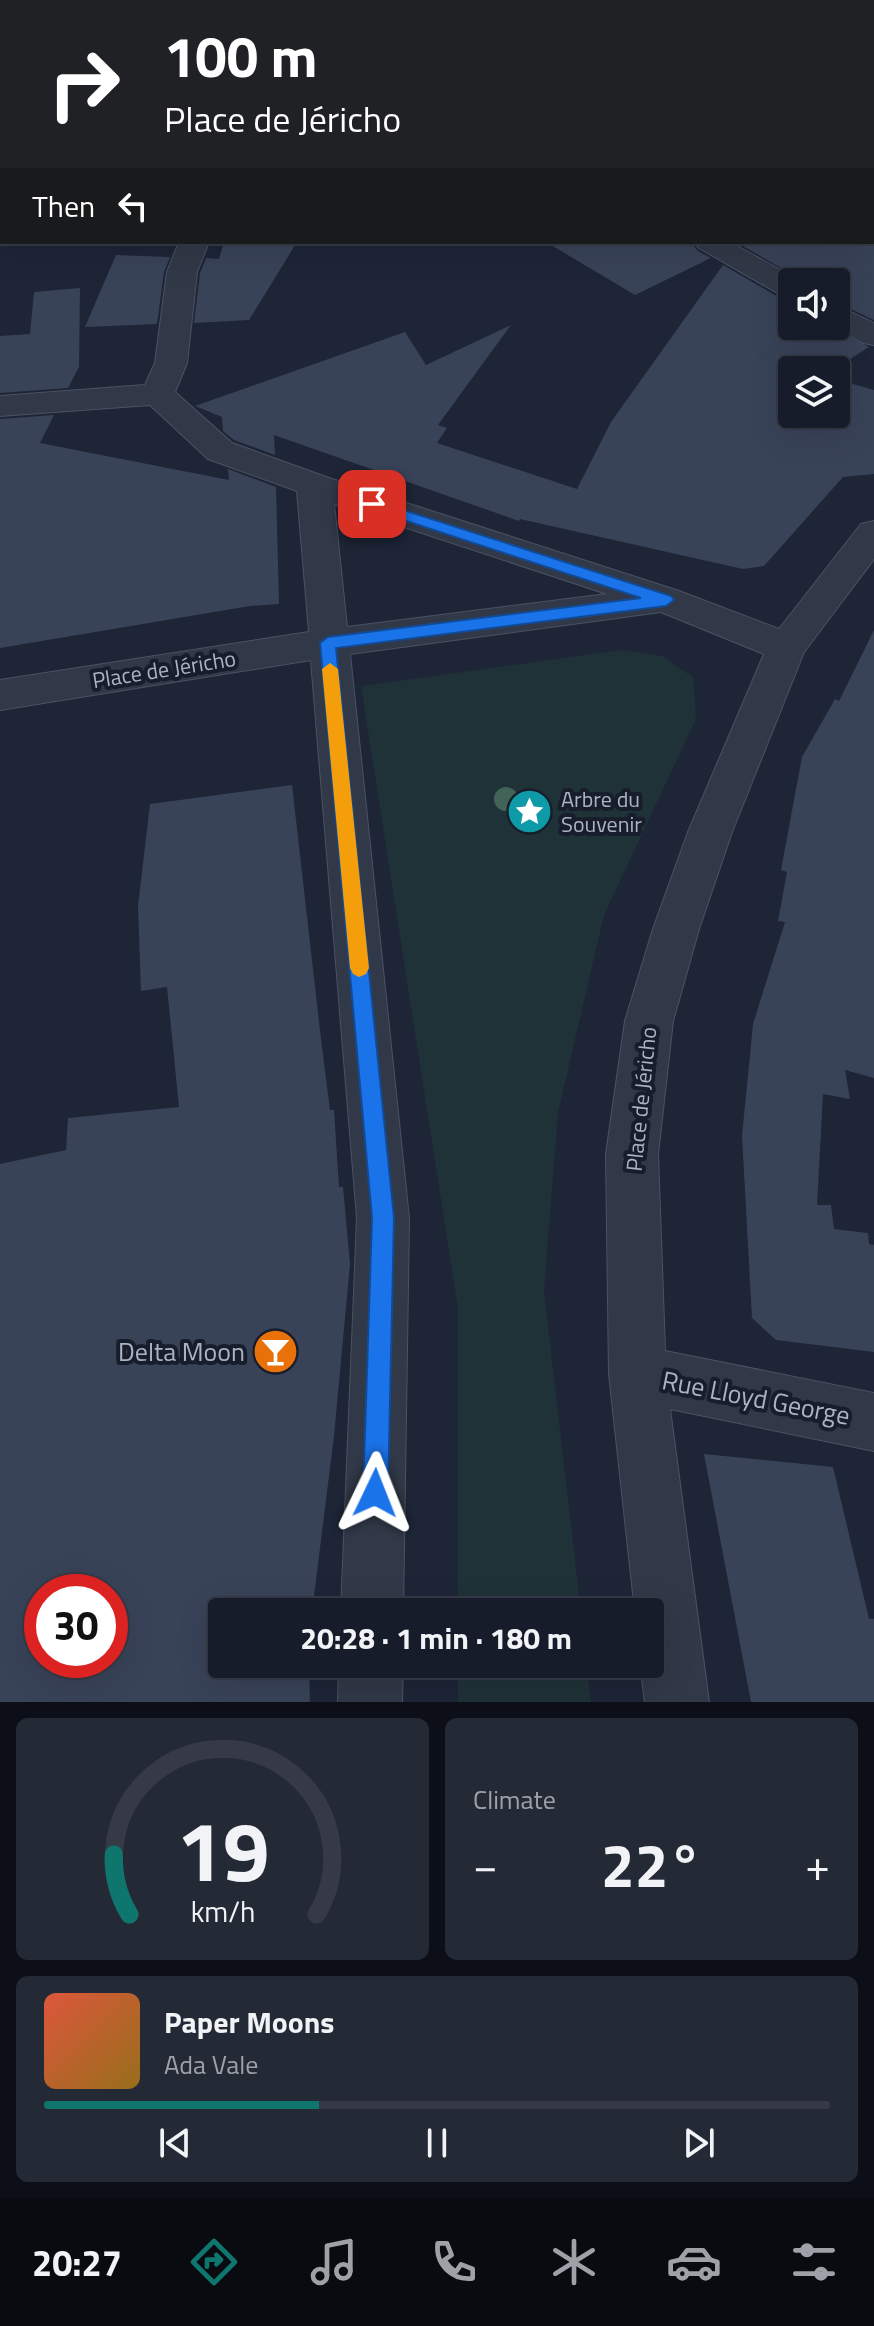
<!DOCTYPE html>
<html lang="en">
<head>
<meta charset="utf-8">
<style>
	:root { --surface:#161c29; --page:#232935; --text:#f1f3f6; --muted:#9ea1a8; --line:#353a46; --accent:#0f766e }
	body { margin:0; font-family:"Titillium Web",sans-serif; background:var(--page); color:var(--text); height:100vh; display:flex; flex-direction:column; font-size:30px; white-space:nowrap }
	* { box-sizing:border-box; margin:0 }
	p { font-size:26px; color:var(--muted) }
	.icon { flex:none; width:44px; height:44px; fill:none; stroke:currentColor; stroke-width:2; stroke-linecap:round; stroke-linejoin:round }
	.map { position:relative; height:1702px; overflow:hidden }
	.drawer { display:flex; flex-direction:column; gap:16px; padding:16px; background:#0c0f17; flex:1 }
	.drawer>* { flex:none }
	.hud { position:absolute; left:0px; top:0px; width:874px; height:244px; box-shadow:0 8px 32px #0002,0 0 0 2px var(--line); background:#202124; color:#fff; overflow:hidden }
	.buttons { position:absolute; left:778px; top:268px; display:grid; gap:16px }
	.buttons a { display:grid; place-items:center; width:72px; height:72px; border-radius:8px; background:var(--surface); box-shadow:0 8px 32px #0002,0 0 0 2px var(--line); font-size:40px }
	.speed { position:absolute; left:24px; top:1574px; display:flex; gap:16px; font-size:40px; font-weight:700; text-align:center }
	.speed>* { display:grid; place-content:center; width:104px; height:104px; border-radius:50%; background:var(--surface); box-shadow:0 8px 32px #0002,0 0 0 2px var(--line); line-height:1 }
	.speed .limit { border:12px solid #d22; background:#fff; color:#111 }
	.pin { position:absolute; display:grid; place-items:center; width:68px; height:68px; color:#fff; margin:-34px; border-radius:16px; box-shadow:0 4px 12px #0006 }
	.me { position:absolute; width:88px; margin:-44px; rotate:2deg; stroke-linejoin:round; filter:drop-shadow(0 0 6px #0008) }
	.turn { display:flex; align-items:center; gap:28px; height:168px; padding:0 32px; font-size:36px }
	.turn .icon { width:104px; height:104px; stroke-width:2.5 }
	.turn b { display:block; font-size:56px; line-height:68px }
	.then { display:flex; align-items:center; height:76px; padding:0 32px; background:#0003; gap:16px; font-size:30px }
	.big { font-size:60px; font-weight:700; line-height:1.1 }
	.drawer .card { flex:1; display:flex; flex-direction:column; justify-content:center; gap:12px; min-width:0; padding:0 28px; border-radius:12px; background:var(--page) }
	.drawer .dial { align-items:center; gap:0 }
	.dial svg { height:208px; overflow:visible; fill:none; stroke:var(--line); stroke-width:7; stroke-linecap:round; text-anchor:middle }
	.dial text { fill:var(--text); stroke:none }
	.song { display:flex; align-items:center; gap:24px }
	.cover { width:96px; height:96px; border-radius:12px; background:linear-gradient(135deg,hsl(10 70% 55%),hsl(40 70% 35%)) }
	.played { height:8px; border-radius:4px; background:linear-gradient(90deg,var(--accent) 35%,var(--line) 35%) }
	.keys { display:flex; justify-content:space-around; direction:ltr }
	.heat { display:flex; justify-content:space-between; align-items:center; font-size:44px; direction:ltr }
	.drawer .tiles { flex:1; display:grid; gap:16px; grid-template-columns:1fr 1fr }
	.card:last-child { grid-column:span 2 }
	.trip { position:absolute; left:208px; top:1598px; width:456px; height:80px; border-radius:8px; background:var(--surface); box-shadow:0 8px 32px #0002,0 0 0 2px var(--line); font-weight:700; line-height:80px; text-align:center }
	.tab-bar { display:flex; height:128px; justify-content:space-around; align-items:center; background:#090b10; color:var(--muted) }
	.tab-bar .icon { width:56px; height:56px }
	.tab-bar .selected { color:var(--accent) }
	.tab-bar b { font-size:36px; color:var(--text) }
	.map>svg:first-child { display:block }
</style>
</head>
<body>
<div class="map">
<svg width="874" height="1702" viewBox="0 0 874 1702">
	<rect width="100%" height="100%" fill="#1d2537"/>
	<g fill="#1f3238">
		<polygon points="622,650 662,656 693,677 696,719 604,915 558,1113 544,1291 581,1612 458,1612 458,1309 361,686"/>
		<polygon points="458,1664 586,1664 591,1702 458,1702"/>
	</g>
	<g fill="#394358" fill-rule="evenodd">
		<polygon points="224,242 297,242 249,320 194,323 200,273 206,258 219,259"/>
		<polygon points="546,242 691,242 698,251 711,258 635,295"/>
		<polygon points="736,242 874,242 874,320 836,302 836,282 805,282"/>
		<polygon points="116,255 170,257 164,272 157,324 85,327"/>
		<polygon points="723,265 780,298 792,301 792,326 831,326 869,347 833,370 792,370 792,414 836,414 836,379 874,390 874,474 843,477 764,566 743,569 520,519 519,521 274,435 275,455 234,440 223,431 222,417 195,406 405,332 426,365 511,325 438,425 447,428 437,443 577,489 611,422"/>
		<polygon points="80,288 79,367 68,388 0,393 0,336 30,334 34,292"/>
		<polygon points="54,415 40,443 229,480 228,469 276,487 279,604 250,606 0,648 0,419"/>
		<polygon points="874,630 874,1078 845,1070 850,1099 823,1094 817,1205 831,1205 834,1229 868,1233 869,1244 874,1245 874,1352 776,1340 752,1318 742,1136 753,1024 785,922 778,921 787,872 781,870 802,757 835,699 839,701"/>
		<path d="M292,785L321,1039L330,1110H334L339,1187H343L350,1264L334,1436L312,1612H222V1664H309L310,1702H0V1164L66,1150L68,1118L179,1107L167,987L141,991L138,906L150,804ZM42,1592H110V1660H42Z"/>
		<polygon points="704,1454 833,1467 869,1619 874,1619 874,1702 751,1702"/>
	</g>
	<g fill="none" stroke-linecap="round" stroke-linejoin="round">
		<defs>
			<g id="minor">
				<polygon points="265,0 289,0 264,2"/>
				<rect x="367" y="0" width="24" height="2"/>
				<rect x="872" y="93" width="2" height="16"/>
				<path d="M179,242H209L197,272L187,363L175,392L232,443L326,477L679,591L779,629L861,524L874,521V559L804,652L732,832L699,929L673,1021L658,1154L665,1351L874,1393V1451L670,1409L709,1702H645L640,1664H650V1612H635L609,1374L606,1154L625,1021L653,929L688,832L764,654L661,612L350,654L409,1218L403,1612H341L357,1218L311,660L0,710V680L309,632L297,491L208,459L150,405L0,416V396L145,385L155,363L167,272ZM334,504L607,594L347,627Z"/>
				<polygon points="694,242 730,242 802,282 792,282 792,298 781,295 699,248"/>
				<polygon points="836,305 874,323 874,345 863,343 834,326"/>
				<polygon points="339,1664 403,1664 402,1702 338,1702"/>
			</g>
		</defs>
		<use href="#minor" stroke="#4c5262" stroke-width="2"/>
		<use href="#minor" fill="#313847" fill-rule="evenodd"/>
	</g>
	<circle fill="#426358" cx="506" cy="799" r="12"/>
	<polygon fill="#1a73e8" stroke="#114b97" stroke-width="2" points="372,500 671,596 674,600 666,606 336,648 394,1218 388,1493 384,1502 375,1506 366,1502 363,1493 372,1218 320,643 328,637 641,598 367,508 365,504"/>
	<polygon fill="#f59e0b" points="330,663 338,669 369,968 366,974 359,977 353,974 350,968 322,669"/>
	<defs>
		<symbol id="sight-disc" viewBox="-11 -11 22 22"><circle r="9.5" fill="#0f9aa8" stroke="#171d2b"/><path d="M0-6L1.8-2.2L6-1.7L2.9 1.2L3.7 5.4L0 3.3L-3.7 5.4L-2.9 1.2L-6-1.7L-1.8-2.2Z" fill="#fff"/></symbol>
		<symbol id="bar-disc" viewBox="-11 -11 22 22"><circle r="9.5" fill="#e8710a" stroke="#171d2b"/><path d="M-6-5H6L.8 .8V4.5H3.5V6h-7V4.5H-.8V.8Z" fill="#fff"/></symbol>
	</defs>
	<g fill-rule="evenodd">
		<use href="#sight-disc" x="504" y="786" width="51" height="51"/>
		<use href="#bar-disc" x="250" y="1326" width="51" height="51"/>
	</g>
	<g text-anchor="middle" stroke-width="8" stroke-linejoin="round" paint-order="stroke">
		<g font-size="22" fill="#aab2c5" stroke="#171d2b">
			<text transform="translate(164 669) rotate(-9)" y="8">Place de Jéricho</text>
			<text transform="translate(641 1099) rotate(-84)" y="8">Place de Jéricho</text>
		</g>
		<g font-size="22" fill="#aab2c5" stroke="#171d2b" text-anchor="start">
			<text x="561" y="807">Arbre du<tspan x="561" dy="25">Souvenir</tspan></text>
		</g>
		<g font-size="26" fill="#aab2c5" stroke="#171d2b" text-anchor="end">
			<text x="245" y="1361">Delta Moon</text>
		</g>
		<g font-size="26" fill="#aab2c5" stroke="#171d2b">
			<text transform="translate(756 1398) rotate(11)" y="9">Rue Lloyd George</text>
		</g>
	</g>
</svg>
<div class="buttons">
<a><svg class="icon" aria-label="sound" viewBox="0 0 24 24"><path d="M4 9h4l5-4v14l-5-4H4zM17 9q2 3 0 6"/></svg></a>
<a><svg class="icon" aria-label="layers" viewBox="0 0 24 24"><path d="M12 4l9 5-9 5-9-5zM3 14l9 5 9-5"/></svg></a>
</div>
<div class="speed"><div class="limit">30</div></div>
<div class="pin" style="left:372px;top:504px;background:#d93025"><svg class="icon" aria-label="arrive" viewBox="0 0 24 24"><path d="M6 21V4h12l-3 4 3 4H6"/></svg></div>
<svg class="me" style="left:375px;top:1493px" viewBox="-20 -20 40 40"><path d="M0-17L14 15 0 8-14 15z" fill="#1a73e8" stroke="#fff" stroke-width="4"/></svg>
<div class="trip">20:28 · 1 min · 180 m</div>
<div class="hud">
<div class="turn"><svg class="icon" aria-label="right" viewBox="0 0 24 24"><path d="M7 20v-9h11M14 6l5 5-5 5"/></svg><div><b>100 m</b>Place de Jéricho</div></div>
<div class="then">Then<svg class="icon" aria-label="left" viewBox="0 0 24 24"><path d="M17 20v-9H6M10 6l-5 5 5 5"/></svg></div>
</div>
</div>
<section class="drawer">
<div class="tiles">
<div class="card dial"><svg viewBox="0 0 100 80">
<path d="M14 69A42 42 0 1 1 86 69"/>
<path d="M14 69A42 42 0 0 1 8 46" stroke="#0f766e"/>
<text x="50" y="56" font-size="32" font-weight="700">19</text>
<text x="50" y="72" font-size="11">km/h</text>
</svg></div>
<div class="card"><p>Climate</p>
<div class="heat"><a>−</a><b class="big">22°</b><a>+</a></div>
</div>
<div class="card">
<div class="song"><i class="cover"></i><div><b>Paper Moons</b><p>Ada Vale</p></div></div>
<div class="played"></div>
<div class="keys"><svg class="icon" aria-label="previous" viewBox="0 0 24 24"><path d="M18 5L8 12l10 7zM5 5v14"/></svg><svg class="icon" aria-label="pause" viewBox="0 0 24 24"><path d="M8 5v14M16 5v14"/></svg><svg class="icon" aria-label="next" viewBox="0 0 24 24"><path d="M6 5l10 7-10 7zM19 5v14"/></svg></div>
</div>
</div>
</section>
<nav class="tab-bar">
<b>20:27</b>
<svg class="icon selected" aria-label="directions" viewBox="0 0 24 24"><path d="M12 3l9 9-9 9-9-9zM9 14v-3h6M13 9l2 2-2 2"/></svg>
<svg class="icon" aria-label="music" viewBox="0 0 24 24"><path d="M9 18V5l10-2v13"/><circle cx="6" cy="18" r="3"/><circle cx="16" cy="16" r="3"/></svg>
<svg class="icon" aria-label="phone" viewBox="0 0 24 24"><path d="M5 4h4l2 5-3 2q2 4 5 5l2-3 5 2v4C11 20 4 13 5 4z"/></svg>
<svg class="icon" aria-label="climate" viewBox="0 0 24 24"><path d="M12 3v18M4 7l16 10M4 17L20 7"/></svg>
<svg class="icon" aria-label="car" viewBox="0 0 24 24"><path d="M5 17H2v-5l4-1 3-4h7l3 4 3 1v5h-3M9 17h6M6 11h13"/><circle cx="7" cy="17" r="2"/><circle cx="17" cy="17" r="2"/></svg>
<svg class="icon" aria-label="filters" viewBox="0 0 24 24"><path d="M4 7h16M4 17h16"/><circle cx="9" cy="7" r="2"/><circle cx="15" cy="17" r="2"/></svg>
</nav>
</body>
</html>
